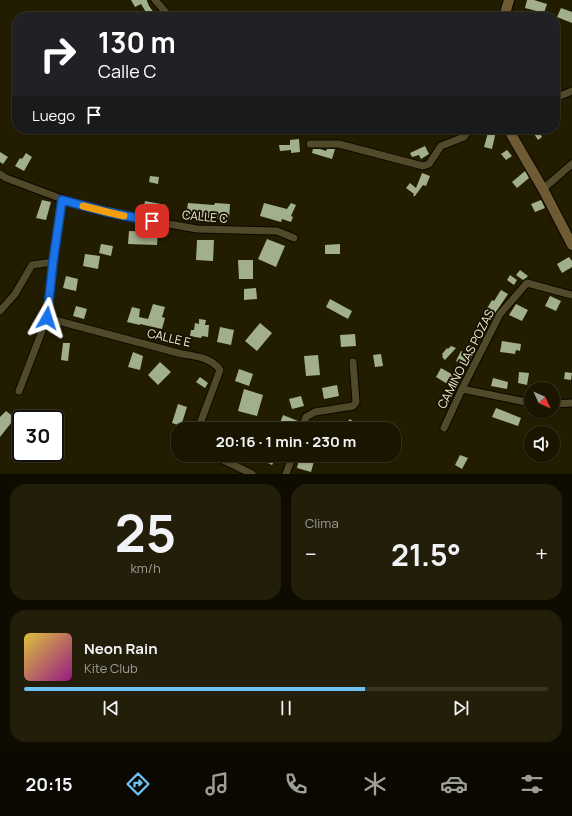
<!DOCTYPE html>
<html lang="es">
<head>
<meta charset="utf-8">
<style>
	:root { --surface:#1a1500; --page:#231e0a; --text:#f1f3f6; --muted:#9f9f99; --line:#383422; --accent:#6dc2f3 }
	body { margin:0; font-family:Manrope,sans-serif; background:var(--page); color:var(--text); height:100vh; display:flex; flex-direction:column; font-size:15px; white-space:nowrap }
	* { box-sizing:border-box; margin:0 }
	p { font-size:13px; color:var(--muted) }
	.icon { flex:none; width:22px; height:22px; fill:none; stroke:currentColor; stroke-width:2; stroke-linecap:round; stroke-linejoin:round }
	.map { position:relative; height:474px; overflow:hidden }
	.drawer { display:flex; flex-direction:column; gap:10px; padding:10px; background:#0e0c00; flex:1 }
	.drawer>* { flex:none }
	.top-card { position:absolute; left:12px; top:12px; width:548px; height:122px; border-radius:16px; box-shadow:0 1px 3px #0004,0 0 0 1px var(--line); background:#202124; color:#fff; overflow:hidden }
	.needle { width:26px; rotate:134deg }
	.controls { position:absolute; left:524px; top:382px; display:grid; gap:8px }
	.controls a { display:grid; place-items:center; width:36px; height:36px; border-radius:50%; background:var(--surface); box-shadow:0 1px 3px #0004,0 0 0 1px var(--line); font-size:20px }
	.speed { position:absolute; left:12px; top:410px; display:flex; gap:8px; font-size:20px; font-weight:700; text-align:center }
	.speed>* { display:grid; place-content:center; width:52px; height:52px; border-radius:50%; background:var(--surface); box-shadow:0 1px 3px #0004,0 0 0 1px var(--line); line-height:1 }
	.speed .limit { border:2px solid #111; border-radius:6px; background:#fff; color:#111 }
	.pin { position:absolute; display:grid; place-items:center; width:34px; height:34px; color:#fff; margin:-17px; border-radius:8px; box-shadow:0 2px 6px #0006 }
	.me { position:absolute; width:44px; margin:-22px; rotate:6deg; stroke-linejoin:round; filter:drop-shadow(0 0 3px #0008) }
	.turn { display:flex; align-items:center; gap:14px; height:84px; padding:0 20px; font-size:18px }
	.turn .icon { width:52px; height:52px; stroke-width:2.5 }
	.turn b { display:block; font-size:28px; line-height:34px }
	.then { display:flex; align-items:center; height:38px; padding:0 20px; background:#0003; gap:8px; font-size:15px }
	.big { font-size:30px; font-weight:700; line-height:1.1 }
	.drawer .tile { flex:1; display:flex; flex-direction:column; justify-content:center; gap:6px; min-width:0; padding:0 14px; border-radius:16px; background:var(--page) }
	.drawer .dial { align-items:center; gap:0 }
	.dial b { font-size:52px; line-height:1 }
	.song { display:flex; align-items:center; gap:12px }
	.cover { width:48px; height:48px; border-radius:6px; background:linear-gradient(135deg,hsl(50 70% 55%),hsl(310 70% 35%)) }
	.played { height:4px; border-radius:2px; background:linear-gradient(90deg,var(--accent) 65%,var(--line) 65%) }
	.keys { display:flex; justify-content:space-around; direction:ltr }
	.heat { display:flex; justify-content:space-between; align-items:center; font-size:22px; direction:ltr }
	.drawer .tiles { flex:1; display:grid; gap:10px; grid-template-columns:1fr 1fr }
	.tile:last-child { grid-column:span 2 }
	.trip { position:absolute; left:171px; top:422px; width:230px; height:40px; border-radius:16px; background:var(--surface); box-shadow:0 1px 3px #0004,0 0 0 1px var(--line); font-weight:700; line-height:40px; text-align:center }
	.tabs { display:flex; height:64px; justify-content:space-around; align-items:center; background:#0a0800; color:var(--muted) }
	.tabs .icon { width:28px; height:28px }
	.tabs .on { color:var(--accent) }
	.tabs b { font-size:18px; color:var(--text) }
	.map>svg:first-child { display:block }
</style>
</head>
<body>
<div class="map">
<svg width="572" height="474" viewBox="0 0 572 474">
	<rect width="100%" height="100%" fill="#221c00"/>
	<g fill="#a2af8e">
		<polygon points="131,0 147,0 147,1 149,6 157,17 149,17 141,4 135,7"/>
		<polygon points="527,0 534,0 547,4 544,13 525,8"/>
		<polygon points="561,8 572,12 572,23 557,17"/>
		<polygon points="489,129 496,131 492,149 484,147"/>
		<polygon points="531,129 537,129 542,137 538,140"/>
		<polygon points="299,139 300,152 291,153 291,150 280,151 279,145 290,145 290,140"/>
		<polygon points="425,146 429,154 421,159 419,155 412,157 410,153"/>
		<polygon points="313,149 320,149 326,151 327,149 335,149 332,159 312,153"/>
		<polygon points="507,150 512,156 506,160 501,154"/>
		<polygon points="0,152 8,157 3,164 0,162"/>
		<polygon points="26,153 32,157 24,171 15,166 20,158 22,159"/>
		<polygon points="525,171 529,178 517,188 512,182"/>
		<polygon points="422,173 430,176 426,186 423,185 415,196 413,196 414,194 406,188 410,183 416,188"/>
		<polygon points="150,176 159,177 158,184 149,182"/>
		<polygon points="42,200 51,202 46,220 36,218"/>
		<polygon points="541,200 545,208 535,212 531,204"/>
		<polygon points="145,201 166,205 163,217 142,214"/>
		<polygon points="188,203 214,205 215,203 230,204 229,220 186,216"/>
		<polygon points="264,203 287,209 291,203 296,205 291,216 293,217 291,222 282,219 281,222 260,216"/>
		<polygon points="129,231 158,232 157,245 128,244"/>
		<polygon points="267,239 285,246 276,267 258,259"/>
		<polygon points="197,240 214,240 213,261 196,260"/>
		<polygon points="101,244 113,246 111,256 99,253"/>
		<polygon points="340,244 340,254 325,254 325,245"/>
		<polygon points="85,254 100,256 98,269 83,266"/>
		<polygon points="569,257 572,261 572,267 562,273 557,264"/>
		<polygon points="238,260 253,260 253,279 239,279"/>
		<polygon points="520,270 528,276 526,278 523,280 516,275"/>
		<polygon points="510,275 517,280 514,285 507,280"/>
		<polygon points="66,276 78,279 76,291 63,288"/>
		<polygon points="256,288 257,299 244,300 244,289"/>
		<polygon points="501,290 508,294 494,315 486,310 492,300 494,301"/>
		<polygon points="550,296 561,301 556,311 545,306"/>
		<polygon points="330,299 352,311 348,319 326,307"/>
		<polygon points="153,304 165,307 162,317 165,318 162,329 140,324 140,325 127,322 132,307 140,309 139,317 148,319"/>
		<polygon points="516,304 528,310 522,321 509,315"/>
		<polygon points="76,306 87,309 84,319 73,316"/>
		<polygon points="199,319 206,320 205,325 209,325 208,337 202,336 201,338 190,336 191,330 194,330 195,323 199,324"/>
		<polygon points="260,323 272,333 257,351 245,341"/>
		<polygon points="220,327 234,330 231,345 217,342"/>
		<polygon points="355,334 356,346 341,347 340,335"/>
		<polygon points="502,341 521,344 520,351 516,350 515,354 500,352"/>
		<polygon points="63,343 70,343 68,361 61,360"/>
		<polygon points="451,346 456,348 445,360 442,357 443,356 442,354 447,348 448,349"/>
		<polygon points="461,351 472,357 467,367 456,361"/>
		<polygon points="133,352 143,356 140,370 128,367"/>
		<polygon points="381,354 383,366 375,367 373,355"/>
		<polygon points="318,355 320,375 306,376 304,356"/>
		<polygon points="160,362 171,372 158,385 148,375"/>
		<polygon points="441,368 455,376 449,385 436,377"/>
		<polygon points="239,369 253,374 249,386 235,381"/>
		<polygon points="519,372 529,373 527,385 518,383"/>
		<polygon points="565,372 572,373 571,380 564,379"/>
		<polygon points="200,377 208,383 205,388 196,382"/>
		<polygon points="493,378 508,382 507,389 491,386"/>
		<polygon points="337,385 339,396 324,399 322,388"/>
		<polygon points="244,389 263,395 257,416 238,411"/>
		<polygon points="301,396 304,406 292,409 289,399"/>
		<polygon points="178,404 187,407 181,426 172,423"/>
		<polygon points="496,408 521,418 518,426 492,417"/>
		<polygon points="6,411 15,418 0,437 0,417"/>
		<polygon points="283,415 298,421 295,429 282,429 278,428"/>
		<polygon points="350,419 362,429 342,429"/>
		<polygon points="239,422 261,427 260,429 238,429"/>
		<polygon points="262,455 278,455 272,465 260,459"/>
		<polygon points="300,455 315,458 311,472 297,468"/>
		<polygon points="460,455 468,458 462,469 455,465"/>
	</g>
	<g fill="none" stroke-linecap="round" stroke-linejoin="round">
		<defs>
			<g id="street">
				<polyline points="155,0 170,17"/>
				<polyline points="555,98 572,91"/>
				<polyline points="310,144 339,144 423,166 429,164 441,146 464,137 470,129"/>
				<polyline points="0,174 6,178 62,199 107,213 197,229 277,231 294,238"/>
				<polyline points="543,189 572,164"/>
				<polyline points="0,311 15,294 32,265 53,262"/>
				<path d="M47,318L182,354C196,356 212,358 220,370L198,429"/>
				<polyline points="462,389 531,403"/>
				<polyline points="19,391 47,318 53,262 62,199"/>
				<polyline points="553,404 572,403"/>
				<polyline points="444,428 462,389 500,314 527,283 572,295"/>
				<polyline points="302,429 306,417 315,412 353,406 356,402 353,362"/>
				<polyline points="213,455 252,474"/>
				<polyline points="286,474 293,455"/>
			</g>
			<g id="secondary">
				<polyline points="504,17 509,0"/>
				<polyline points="508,129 543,189 572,245"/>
			</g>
		</defs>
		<use href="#street" stroke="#0c0600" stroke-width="9"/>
		<use href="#secondary" stroke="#0c0600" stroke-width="12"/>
		<use href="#street" stroke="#50492a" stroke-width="7"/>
		<use href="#secondary" stroke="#6f5b33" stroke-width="10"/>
	</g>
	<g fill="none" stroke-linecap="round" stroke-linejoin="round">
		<defs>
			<polyline id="route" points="47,318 53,262 62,200 107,212 152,221"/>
		</defs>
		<use href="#route" stroke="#114b97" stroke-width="10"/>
		<use href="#route" stroke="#1a73e8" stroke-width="7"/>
		<polyline stroke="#f59e0b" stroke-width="7" points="83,206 107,212 124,216"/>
	</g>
	<g text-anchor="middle" stroke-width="4" stroke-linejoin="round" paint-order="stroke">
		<g font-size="12" fill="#f3efdd" stroke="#181300">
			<text transform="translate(205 217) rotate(5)" y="4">CALLE C</text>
			<text transform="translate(169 338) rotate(13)" y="4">CALLE E</text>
			<text transform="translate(466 359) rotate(-63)" y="4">CAMINO LAS POZAS</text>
		</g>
	</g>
</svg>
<div class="controls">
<a><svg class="needle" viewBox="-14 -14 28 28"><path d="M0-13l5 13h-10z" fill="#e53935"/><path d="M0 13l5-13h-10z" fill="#9f9f99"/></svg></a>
<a><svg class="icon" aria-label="sound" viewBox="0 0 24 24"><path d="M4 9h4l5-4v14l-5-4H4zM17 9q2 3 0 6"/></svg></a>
</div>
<div class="speed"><div class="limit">30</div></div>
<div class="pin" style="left:152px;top:221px;background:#d93025"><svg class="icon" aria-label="arrive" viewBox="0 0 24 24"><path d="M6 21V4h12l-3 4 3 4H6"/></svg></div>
<svg class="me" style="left:47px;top:318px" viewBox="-20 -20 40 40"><path d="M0-17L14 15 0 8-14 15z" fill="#1a73e8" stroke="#fff" stroke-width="4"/></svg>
<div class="trip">20:16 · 1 min · 230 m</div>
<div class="top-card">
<div class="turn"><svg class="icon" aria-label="right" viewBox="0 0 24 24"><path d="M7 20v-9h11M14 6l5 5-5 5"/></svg><div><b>130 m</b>Calle C</div></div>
<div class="then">Luego<svg class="icon" aria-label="arrive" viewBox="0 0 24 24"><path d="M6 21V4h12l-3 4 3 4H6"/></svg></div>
</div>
</div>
<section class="drawer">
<div class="tiles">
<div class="tile dial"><b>25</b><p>km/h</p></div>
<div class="tile"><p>Clima</p>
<div class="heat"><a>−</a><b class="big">21.5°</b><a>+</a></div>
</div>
<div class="tile">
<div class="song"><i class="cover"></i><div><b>Neon Rain</b><p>Kite Club</p></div></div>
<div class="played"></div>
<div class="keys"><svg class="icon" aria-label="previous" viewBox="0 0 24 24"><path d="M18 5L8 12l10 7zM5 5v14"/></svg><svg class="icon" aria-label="pause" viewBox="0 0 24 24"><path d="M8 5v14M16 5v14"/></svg><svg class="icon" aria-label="next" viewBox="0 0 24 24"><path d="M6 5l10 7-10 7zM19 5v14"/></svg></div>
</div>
</div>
</section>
<nav class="tabs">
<b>20:15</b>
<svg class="icon on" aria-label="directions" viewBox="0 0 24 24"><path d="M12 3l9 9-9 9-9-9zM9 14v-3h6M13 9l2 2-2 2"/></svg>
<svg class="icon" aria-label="music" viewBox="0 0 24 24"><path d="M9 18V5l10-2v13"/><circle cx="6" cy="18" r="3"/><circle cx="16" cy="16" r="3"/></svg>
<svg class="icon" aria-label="phone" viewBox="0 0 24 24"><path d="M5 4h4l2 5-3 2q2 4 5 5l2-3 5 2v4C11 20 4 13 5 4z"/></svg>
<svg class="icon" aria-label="climate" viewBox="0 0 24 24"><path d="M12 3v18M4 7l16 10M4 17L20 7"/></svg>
<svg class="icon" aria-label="car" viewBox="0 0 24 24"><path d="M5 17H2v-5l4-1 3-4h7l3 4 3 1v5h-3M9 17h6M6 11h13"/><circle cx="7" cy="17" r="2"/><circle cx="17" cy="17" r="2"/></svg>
<svg class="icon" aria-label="filters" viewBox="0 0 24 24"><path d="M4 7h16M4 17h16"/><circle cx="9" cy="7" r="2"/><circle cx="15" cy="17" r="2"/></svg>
</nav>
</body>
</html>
